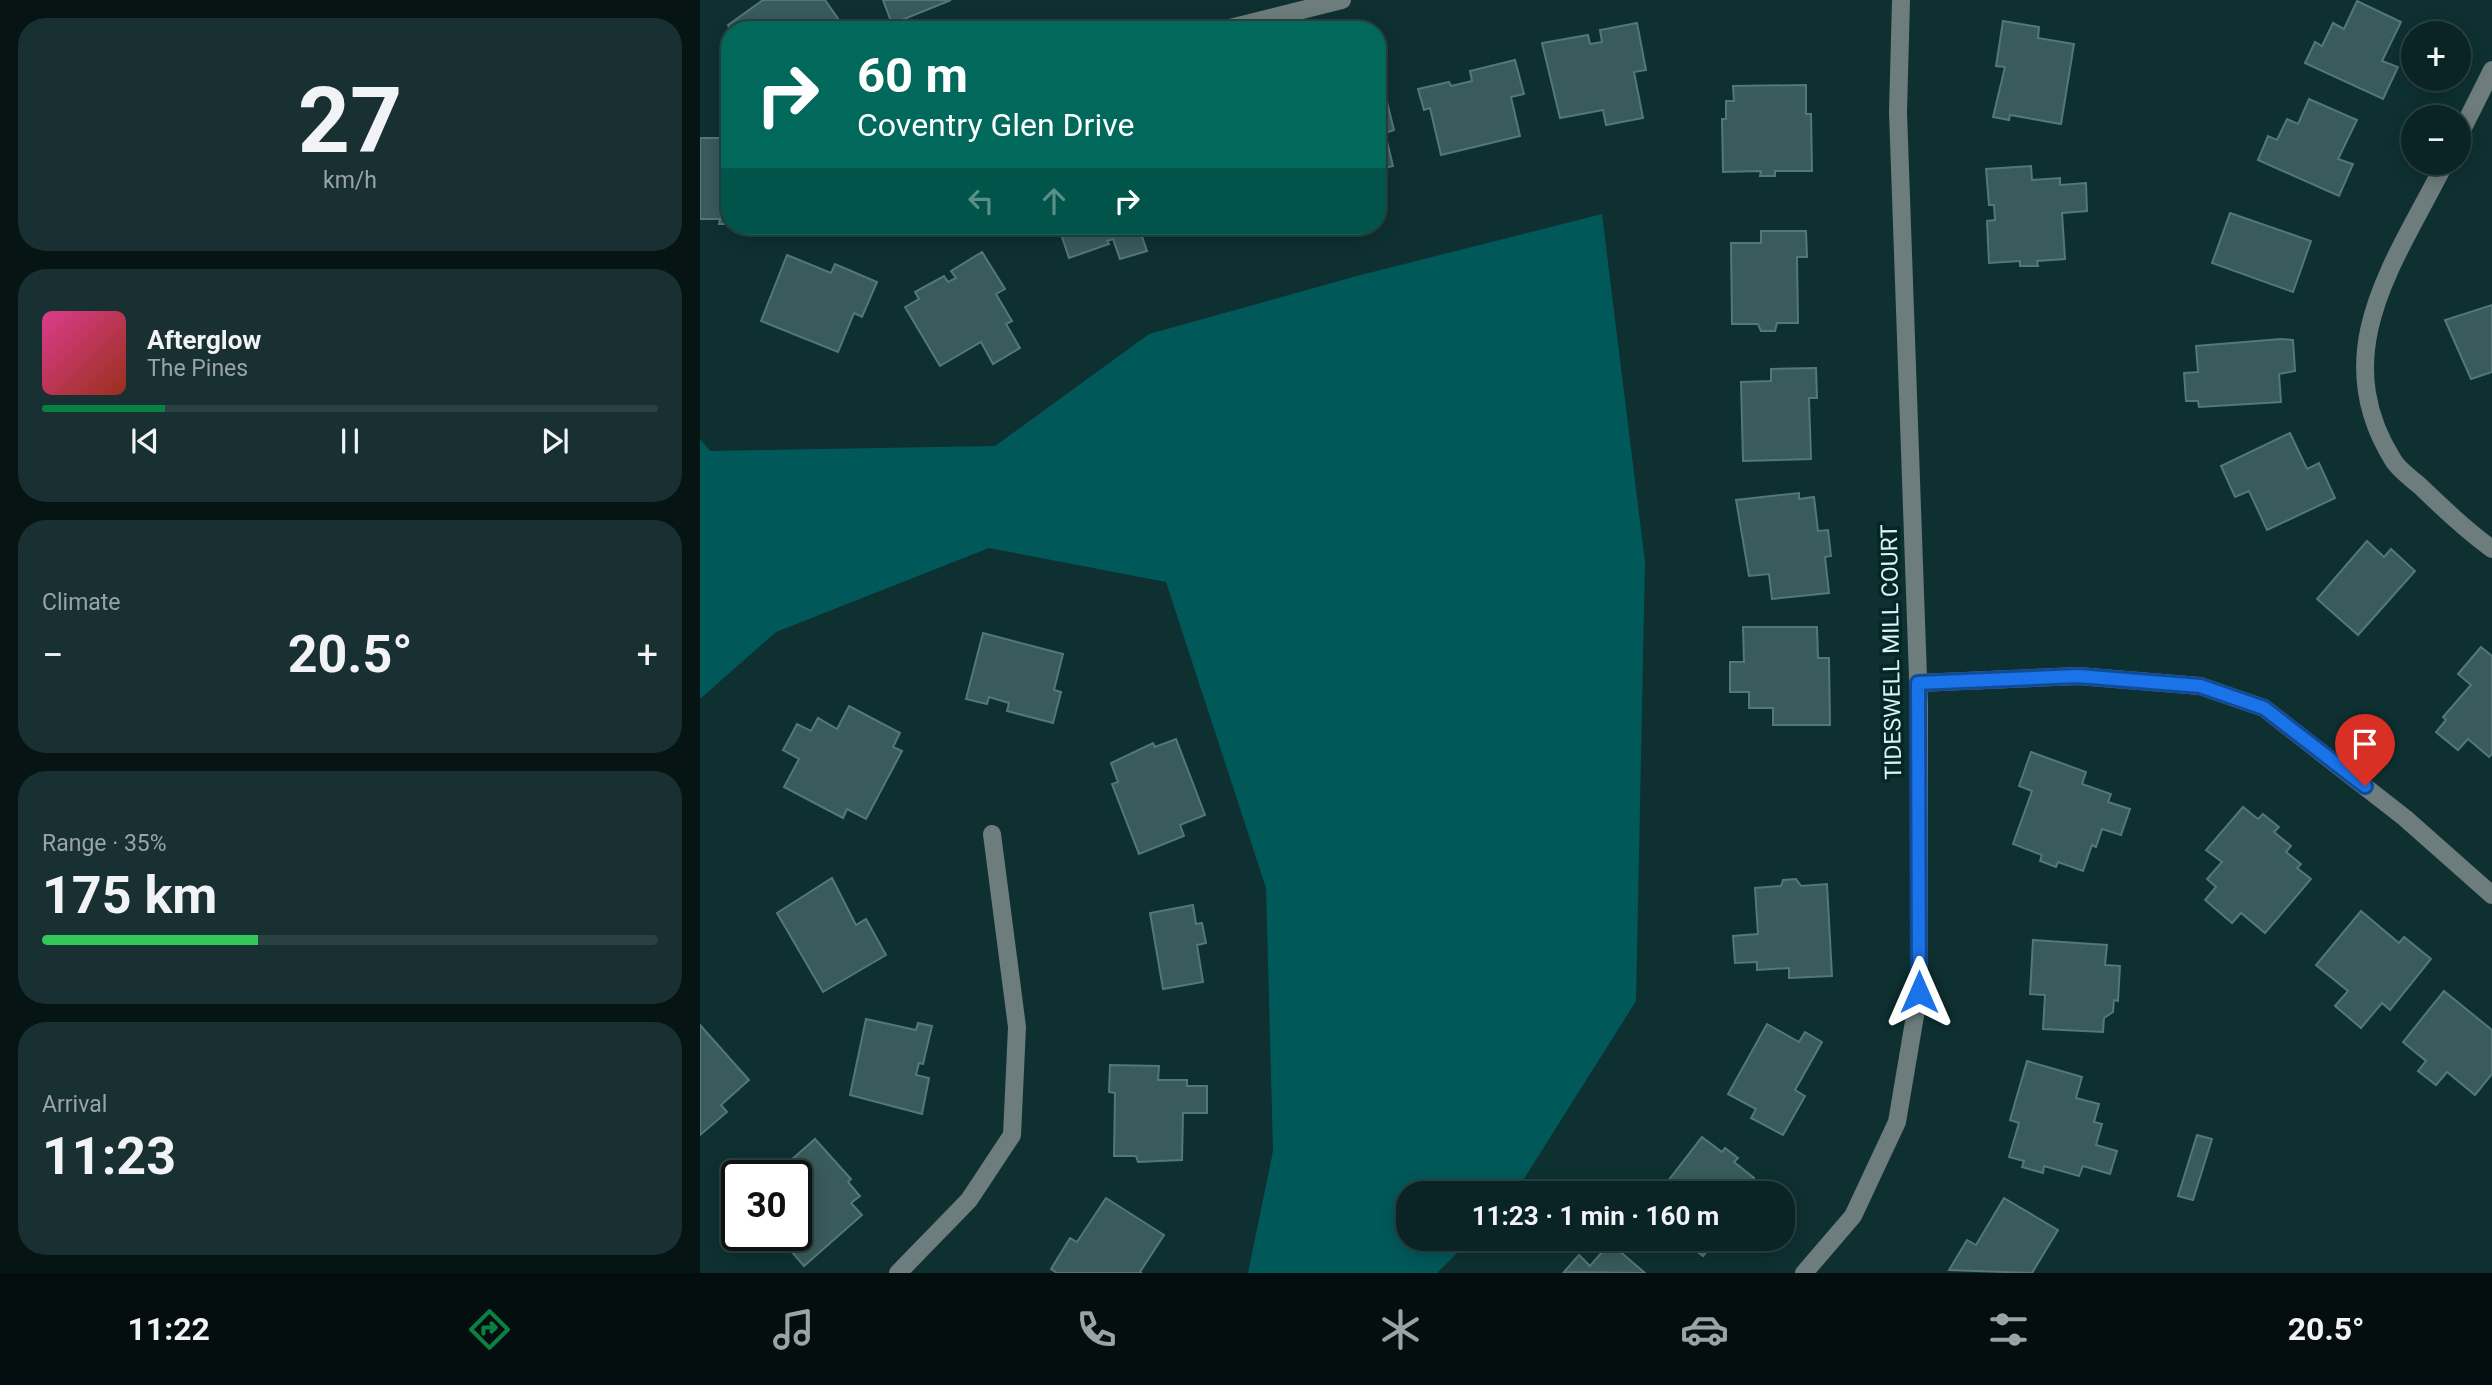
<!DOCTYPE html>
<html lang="en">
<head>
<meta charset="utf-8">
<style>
	:root { --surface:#0a2425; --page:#183032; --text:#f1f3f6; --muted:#99a4a7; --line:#2a4142; --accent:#0b8043 }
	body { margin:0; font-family:Roboto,sans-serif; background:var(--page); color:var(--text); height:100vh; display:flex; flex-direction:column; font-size:26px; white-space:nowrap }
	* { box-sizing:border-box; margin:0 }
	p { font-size:23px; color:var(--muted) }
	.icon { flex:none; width:38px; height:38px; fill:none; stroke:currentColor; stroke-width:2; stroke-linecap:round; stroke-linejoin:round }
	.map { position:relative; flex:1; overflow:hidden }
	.drawer { display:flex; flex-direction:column; gap:18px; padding:18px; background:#061414; width:700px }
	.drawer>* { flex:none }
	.guide { position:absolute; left:21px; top:21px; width:665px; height:214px; border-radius:28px; box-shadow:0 4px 18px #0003,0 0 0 2px var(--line); background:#00695c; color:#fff; overflow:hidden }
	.fabs { position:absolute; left:1701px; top:21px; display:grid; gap:14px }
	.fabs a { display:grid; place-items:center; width:70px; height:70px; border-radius:50%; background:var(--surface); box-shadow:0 4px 18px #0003,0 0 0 2px var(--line); font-size:35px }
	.speed { position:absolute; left:21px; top:1160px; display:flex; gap:14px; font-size:35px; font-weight:700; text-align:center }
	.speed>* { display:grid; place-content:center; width:91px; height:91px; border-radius:50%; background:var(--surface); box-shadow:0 4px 18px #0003,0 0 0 2px var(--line); line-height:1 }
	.speed .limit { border:4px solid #111; border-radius:10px; background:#fff; color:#111 }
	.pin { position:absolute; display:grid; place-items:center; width:60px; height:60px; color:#fff; margin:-72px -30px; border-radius:50% 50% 50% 0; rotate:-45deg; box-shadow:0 0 7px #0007 }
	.pin .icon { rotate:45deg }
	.me { position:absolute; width:77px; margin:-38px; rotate:0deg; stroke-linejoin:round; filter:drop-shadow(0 0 5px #0008) }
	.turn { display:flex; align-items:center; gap:24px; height:147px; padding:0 21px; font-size:32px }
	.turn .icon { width:91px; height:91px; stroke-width:2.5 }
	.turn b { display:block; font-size:49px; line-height:60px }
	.lanes { display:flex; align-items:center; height:66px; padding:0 21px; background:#0003; justify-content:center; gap:35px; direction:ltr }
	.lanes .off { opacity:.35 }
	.big { font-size:52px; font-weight:700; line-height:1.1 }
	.drawer .card { flex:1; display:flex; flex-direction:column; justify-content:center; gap:10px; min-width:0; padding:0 24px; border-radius:28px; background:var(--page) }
	.drawer .dial { align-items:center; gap:0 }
	.dial b { font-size:91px; line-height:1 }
	.song { display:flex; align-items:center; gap:21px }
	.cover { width:84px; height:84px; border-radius:10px; background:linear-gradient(135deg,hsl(330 70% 55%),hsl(10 70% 35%)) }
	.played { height:7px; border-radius:4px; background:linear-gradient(90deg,var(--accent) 20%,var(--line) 20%) }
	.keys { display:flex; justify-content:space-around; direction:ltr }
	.heat { display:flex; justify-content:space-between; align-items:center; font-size:38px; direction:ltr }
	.charge { height:10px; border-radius:5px; background:linear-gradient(90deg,#34c759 35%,var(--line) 0) }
	.trip { position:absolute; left:696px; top:1181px; width:399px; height:70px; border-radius:28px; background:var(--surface); box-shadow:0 4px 18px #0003,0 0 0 2px var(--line); font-weight:700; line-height:70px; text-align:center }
	.menu { display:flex; height:112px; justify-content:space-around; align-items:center; background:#040e0f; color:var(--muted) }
	.menu .icon { width:49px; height:49px }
	.menu .current { color:var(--accent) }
	.menu b { font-size:32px; color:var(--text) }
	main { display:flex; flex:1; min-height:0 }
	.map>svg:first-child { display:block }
</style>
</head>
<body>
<main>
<section class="drawer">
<div class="card dial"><b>27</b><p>km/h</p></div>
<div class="card">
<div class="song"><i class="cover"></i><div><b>Afterglow</b><p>The Pines</p></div></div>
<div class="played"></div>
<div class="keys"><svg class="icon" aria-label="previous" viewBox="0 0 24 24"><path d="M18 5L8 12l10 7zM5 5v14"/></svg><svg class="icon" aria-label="pause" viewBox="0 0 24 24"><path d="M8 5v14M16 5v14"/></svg><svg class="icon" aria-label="next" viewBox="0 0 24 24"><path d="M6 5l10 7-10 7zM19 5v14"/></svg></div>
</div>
<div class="card"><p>Climate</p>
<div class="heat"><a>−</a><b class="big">20.5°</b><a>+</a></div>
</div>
<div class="card"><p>Range · 35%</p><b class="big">175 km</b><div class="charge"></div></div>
<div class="card"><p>Arrival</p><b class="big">11:23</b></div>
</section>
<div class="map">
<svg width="1792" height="1273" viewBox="0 0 1792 1273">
	<rect width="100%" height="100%" fill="#0e3031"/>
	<polygon fill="#005859" points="902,214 945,562 936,1001 815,1193 709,1194 709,1239 771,1239 737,1273 548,1273 573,1151 566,888 466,582 289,548 76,632 0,699 0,439 10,451 295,446 449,334 653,277"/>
	<g fill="#395b5b" stroke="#547777" stroke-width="2">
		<polygon points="63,0 125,0 146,30 30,30 28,25"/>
		<polygon points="183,0 251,0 192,24"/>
		<polygon points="1657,1 1701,22 1682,61 1698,67 1683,99 1605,63 1615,42 1622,46 1633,23 1644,29"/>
		<polygon points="1303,21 1339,27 1338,38 1374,44 1361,124 1310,115 1309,120 1293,117 1305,67 1296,66"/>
		<polygon points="937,23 946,70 934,72 943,118 906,125 903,110 860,118 842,43 888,35 890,44 902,42 900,30"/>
		<polygon points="815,60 824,94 811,97 820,136 741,155 730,108 724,110 718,89 749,82 751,86 772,81 770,71"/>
		<polygon points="1106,85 1106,114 1111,114 1112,171 1075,171 1075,176 1060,176 1061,171 1023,172 1022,119 1026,119 1026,101 1034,101 1033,86"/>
		<polygon points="683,86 694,130 685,133 693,166 677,170 677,87"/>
		<polygon points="1609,99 1657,120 1638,159 1653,164 1639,196 1558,160 1568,136 1577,140 1587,119 1598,124"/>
		<polygon points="24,126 30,126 30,224 19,224 20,219 0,219 0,138 24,138"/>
		<polygon points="1331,166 1332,180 1360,178 1360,185 1386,183 1387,211 1362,213 1365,259 1337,261 1338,266 1320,266 1320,261 1289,263 1287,221 1295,220 1294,205 1289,205 1286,169"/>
		<polygon points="1530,213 1611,241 1593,292 1512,263"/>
		<polygon points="352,226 446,226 439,228 447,251 420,259 413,239 407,241 409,244 369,258 359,228 354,230"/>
		<polygon points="1061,231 1106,231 1107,257 1097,257 1098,323 1077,323 1075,331 1061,331 1058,324 1032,324 1031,243 1061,243"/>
		<polygon points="282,252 305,289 296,294 312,321 306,324 320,348 293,364 281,342 240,366 205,307 219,299 215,292 244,276 248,282 256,278 251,271"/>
		<polygon points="87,255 131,273 135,264 177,282 162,317 154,313 138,352 61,321"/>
		<polygon points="1792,305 1792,372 1771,379 1745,320"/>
		<polygon points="1581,339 1593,340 1595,371 1579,374 1581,402 1499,407 1498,401 1486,401 1484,373 1498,372 1496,346"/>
		<polygon points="1116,368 1117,398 1109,398 1111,459 1043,461 1041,382 1071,381 1071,369"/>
		<polygon points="1590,433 1607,469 1619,463 1635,498 1567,530 1549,491 1535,497 1521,466"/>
		<polygon points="1099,493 1099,499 1114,497 1118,531 1128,530 1131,556 1125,557 1129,593 1072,599 1069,574 1049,576 1036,500"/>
		<polygon points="1667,541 1684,557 1691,549 1715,571 1658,635 1617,599"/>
		<polygon points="1043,627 1117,627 1118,658 1129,658 1130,725 1073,725 1073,708 1049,708 1049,692 1030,692 1030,662 1044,662"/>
		<polygon points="283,633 363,654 354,690 361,692 353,723 307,711 309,703 289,697 287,704 266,699"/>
		<polygon points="1781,647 1792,656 1792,754 1789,757 1768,739 1758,750 1736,732 1746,720 1743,717 1771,685 1758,674"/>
		<polygon points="149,706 200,733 193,747 202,751 166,819 147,809 143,818 84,787 99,759 83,750 97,724 111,731 118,718 137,729"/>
		<polygon points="476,739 505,815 480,825 484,836 439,854 412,784 418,782 411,763 453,743 455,747"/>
		<polygon points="1331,752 1386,772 1382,784 1411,794 1408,802 1430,809 1421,835 1402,829 1396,847 1392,845 1383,871 1358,862 1356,867 1340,861 1342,855 1313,844 1332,791 1319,786"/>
		<polygon points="1543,807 1558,819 1563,814 1579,827 1574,832 1591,846 1586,852 1601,864 1597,868 1611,879 1565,933 1541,913 1532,923 1505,900 1516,887 1507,879 1522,862 1506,850"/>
		<polygon points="132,878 156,925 166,919 186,955 123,992 77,913"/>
		<polygon points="1096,879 1101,886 1127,884 1132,976 1089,978 1089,968 1057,970 1057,962 1035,963 1033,936 1058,934 1055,888 1081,886 1083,880"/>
		<polygon points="493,905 496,924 502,923 506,943 497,945 503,982 463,989 450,913"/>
		<polygon points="1661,911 1699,943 1704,937 1731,959 1690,1010 1682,1003 1661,1028 1635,1006 1648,991 1616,965"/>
		<polygon points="1333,940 1407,945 1405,965 1420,966 1418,1001 1414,1000 1413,1012 1404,1018 1403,1032 1343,1029 1345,995 1330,994"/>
		<polygon points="1744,991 1792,1030 1792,1074 1775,1095 1747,1072 1736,1085 1718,1071 1726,1061 1703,1042"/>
		<polygon points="166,1019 216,1030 218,1023 232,1026 223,1064 219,1063 216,1075 229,1078 222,1114 150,1095"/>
		<polygon points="1067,1024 1099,1042 1105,1032 1122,1042 1095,1090 1105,1096 1083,1135 1051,1118 1056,1109 1028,1094"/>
		<polygon points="0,1025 49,1080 21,1105 27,1112 0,1135"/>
		<polygon points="1327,1061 1382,1077 1376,1098 1399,1104 1394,1122 1402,1124 1396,1145 1417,1151 1410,1174 1383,1166 1379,1176 1344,1166 1343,1173 1322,1167 1324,1161 1309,1157 1319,1123 1310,1120"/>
		<polygon points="410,1065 459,1066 458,1080 487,1080 487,1086 507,1086 507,1113 483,1113 482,1160 438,1162 436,1156 414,1156 415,1093 409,1092"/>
		<polygon points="1497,1135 1512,1139 1493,1200 1478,1196"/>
		<polygon points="1002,1137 1022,1152 1025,1148 1038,1158 1034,1162 1054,1178 1042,1194 958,1194"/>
		<polygon points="115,1139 151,1179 148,1182 160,1196 151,1203 162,1215 104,1266 78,1236 96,1236 96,1176 73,1176"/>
		<polygon points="406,1198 464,1235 440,1272 442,1273 357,1273 351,1269 370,1238 377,1242"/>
		<polygon points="1304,1198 1358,1230 1332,1273 1249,1270 1267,1240 1276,1245"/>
		<polygon points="981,1239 1017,1239 1003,1256"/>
		<polygon points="910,1243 945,1273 864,1272 879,1255 890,1266"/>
	</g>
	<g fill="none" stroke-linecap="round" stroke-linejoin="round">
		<g stroke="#6d7c7c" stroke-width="18">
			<polyline points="522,30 642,0"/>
			<polyline points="1759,136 1792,70"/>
			<path d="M1745,163C1696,261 1625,351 1693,460C1699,470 1711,478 1720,486C1743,508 1766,530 1792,549"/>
			<polyline points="1218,683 1378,676 1500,686 1564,708 1705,818 1792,895"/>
			<polyline points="198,1273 269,1200 312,1135 317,1027 292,834"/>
			<polyline points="1104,1273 1153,1216 1197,1122 1219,992 1219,706 1198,112 1201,0"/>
		</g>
	</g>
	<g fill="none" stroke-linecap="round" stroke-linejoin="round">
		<defs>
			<polyline id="route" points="1219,992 1218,683 1378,676 1500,686 1564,708 1665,786"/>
		</defs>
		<use href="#route" stroke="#114b97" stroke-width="18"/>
		<use href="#route" stroke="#1a73e8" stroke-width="12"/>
	</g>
	<g text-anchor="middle" stroke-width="7" stroke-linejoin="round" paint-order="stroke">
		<g font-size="23" fill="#dff2f1" stroke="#032627">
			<text transform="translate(1191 652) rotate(-91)" y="8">TIDESWELL MILL COURT</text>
		</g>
	</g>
</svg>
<div class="fabs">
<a>+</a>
<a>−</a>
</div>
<div class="speed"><div class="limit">30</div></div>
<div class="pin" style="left:1665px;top:786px;background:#d93025"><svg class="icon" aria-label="arrive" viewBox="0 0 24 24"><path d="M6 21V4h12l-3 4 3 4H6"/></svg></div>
<svg class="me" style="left:1219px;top:992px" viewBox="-20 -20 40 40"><path d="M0-17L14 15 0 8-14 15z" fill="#1a73e8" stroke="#fff" stroke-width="4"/></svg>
<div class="trip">11:23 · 1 min · 160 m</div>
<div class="guide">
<div class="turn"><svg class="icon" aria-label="right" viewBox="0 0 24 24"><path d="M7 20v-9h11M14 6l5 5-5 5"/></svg><div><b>60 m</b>Coventry Glen Drive</div></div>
<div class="lanes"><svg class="icon off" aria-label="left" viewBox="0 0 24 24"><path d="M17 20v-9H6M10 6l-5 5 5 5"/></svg><svg class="icon off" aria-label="ahead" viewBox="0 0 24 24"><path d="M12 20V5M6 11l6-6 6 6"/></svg><svg class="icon" aria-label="right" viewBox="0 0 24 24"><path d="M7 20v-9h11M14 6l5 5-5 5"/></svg></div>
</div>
</div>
</main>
<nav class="menu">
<b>11:22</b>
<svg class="icon current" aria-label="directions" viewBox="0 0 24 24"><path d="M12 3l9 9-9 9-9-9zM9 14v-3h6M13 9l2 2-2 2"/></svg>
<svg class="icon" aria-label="music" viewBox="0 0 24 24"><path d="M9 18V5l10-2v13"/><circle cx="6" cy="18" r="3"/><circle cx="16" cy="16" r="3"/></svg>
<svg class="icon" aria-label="phone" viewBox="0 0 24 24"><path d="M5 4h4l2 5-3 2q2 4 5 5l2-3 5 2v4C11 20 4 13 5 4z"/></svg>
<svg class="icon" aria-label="climate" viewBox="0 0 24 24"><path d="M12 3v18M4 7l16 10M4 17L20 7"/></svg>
<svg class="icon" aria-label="car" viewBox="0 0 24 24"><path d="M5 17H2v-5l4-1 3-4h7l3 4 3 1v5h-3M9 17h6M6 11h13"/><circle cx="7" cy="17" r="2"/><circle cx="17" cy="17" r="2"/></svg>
<svg class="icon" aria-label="filters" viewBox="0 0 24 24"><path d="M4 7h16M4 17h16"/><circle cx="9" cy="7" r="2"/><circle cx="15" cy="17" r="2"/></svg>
<b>20.5°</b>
</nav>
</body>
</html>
